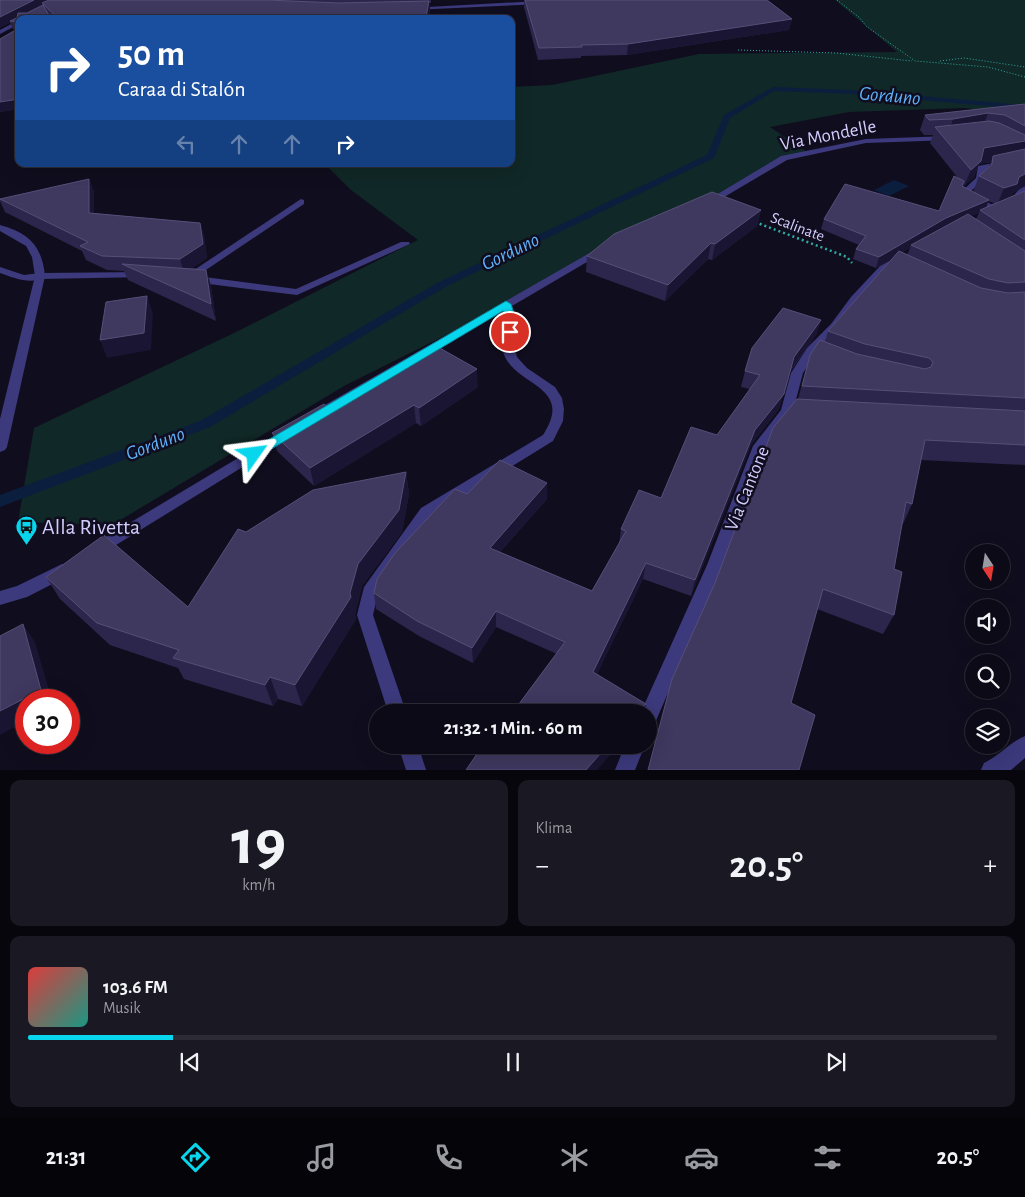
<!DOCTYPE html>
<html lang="de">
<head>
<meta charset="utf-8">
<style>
	:root { --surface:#0c0a16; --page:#1a1823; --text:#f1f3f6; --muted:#9a9aa1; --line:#2c2b35; --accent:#08d6ed }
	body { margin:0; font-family:"Alegreya Sans",sans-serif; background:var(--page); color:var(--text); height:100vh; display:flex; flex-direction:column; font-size:19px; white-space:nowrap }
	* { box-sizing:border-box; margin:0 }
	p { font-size:16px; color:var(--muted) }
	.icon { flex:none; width:28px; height:28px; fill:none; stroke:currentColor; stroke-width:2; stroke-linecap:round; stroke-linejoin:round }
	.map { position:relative; height:770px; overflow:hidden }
	.drawer { display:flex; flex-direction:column; gap:10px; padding:10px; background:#07060c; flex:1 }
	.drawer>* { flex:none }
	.hud { position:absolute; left:15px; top:15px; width:500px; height:152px; border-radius:10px; box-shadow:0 5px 20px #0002,0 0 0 1px var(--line); background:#1a4fa0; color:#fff; overflow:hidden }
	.needle { width:32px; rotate:168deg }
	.controls { position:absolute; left:965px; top:544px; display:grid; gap:10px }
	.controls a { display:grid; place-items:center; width:45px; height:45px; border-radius:50%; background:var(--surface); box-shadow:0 5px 20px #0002,0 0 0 1px var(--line); font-size:25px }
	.speed { position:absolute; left:15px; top:689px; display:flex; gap:10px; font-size:25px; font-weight:700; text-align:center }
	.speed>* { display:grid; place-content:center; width:65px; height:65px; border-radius:50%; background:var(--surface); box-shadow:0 5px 20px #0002,0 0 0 1px var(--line); line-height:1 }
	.speed .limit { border:8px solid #d22; background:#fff; color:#111 }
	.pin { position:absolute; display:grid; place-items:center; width:42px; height:42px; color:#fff; margin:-21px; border:2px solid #fff; border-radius:50%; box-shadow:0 1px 5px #0007 }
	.me { position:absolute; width:55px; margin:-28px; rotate:59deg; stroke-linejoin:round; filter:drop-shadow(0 0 4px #0008) }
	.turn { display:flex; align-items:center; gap:18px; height:105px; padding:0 20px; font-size:22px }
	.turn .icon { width:65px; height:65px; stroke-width:2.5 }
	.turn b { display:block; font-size:35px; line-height:42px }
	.lanes { display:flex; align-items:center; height:48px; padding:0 20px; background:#0003; justify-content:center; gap:25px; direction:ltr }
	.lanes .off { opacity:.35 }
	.big { font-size:38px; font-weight:700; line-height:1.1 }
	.drawer .card { flex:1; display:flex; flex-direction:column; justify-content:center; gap:8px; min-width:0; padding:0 18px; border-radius:10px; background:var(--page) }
	.drawer .dial { align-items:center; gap:0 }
	.dial b { font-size:65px; line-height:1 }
	.song { display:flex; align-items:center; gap:15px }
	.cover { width:60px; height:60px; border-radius:8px; background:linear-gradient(135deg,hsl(0 70% 55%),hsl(170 70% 35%)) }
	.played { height:5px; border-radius:2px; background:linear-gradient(90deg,var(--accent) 15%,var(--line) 15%) }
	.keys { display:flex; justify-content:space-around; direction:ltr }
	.heat { display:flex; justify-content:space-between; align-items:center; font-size:28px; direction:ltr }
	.drawer .tiles { flex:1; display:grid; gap:10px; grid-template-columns:1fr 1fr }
	.card:last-child { grid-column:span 2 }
	.trip { position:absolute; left:369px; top:704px; width:288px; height:50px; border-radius:25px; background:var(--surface); box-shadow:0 5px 20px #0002,0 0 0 1px var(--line); font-weight:700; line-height:50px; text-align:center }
	.menu { display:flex; height:80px; justify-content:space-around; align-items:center; background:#050409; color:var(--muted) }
	.menu .icon { width:35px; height:35px }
	.menu .current { color:var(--accent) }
	.menu b { font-size:22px; color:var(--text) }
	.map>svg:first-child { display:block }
</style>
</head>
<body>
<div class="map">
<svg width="1025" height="770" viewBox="0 0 1025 770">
	<rect width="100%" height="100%" fill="#100d1e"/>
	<polygon fill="#102827" points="835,0 1025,0 1025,115 964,108 849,112 770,127 807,152 784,158 734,188 602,249 506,305 344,386 112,525 18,522 34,428 234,333 418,240 351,190 325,164 511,164 511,87 552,85 699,54 897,52"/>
	<polygon fill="#0c1e3e" points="894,180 909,186 889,196 874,190"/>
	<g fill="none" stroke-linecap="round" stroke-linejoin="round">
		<polygon fill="#0c1e3e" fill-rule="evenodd" points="773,87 852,90 1025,105 1025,109 852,94 774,91 730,118 714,158 447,286 210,427 0,507 0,495 200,421 439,282 707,155 724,115"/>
		<g stroke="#31aca5" stroke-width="1" stroke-dasharray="1 2" stroke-linecap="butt">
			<polyline points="837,0 860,18 866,26 915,61 988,67 1025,77"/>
			<polyline points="738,50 836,53 912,61"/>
			<polyline points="940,61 964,58 1025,67"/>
		</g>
		<polyline stroke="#31aca5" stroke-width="2.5" stroke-dasharray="2 3" stroke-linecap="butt" points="755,222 847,257 852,263"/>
		<g fill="#3c397c" fill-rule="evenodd">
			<polygon points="1025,157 1025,161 985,170 984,179 969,193 999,208 999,212 993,212 959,194 976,178 978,166"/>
			<path d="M1025,186V194L1020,198L1018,205L1008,207L1006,205C1013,199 1015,190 1025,186Z"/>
			<polygon points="301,199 304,200 304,204 197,276 296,289 401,242 409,242 410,244 297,295 193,282 182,278"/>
			<polygon points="899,256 903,257 903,261 888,270 859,301 839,328 816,353 803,373 793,411 766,447 723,565 655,723 648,726 648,712 641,712 707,565 753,446 781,410 791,373 807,348 831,324 851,297 880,266"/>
			<polygon points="143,272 148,275 147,277 40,279 35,276 40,273"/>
			<polygon points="625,745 645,745 635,770 615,770"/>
		</g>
		<g fill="#3c397c" fill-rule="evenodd">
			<polygon points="540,1 542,4 412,10 409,8"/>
			<polygon points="949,136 952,136 952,140 866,143 787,160 709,206 706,207 701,204 781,156 866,139"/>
			<path d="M600,247L604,248V252L512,306L517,321L515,349L517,357L527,368L555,387L562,398L564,409L563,421L553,441L431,516L378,594L373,615L406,712H388L357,615L364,587L421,508L543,435C574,387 520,387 505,357C498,343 508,326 503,311L321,419H311L309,416L311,413Z"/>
			<path d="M0,267L24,275L40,273L45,276C33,286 14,278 0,273Z"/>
			<polygon points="288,428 293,430 295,433 293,436 103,553 98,555 93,553 90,549 93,545"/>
			<polygon points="62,564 68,566 70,571 68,576 27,597 0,605 0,591 17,586"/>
			<path d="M1025,736V758L1011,770H981L984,763C999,756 1010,742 1025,736Z"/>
			<polygon points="398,745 418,745 426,770 406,770"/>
		</g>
		<g fill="#3c397c" fill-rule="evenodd">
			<polygon points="19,20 19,24 0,34 0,30"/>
			<path d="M0,225C29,233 42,246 45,276L7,447L5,450L0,452V419L35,276L32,257L26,246L0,231Z"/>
		</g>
	</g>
	<g fill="#2d264c" fill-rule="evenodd">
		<polygon points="0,0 431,0 431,3 429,3 430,10 428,19 52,19 49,16 19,19 19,109 0,112 0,39 16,30 13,29"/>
		<polygon points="522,0 767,0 792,19 789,30 627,55 581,56 581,58 538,60 524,7 524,0"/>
		<path d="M1025,104V186L1013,193L1011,196L1025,191V465L921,460L912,504L903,524H902L894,569V615L883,634L817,609L648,770L798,399L810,355L825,341L828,331L895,257L876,268L853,259L856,249L859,245L821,229L824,219L939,211L958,178L930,143L933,135H924L920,130L925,115ZM991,162L988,167L979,176L973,192L962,186L963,184L964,186L974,177L979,164ZM988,201L994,203L986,207ZM979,213L976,219L970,216ZM910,248L907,255L902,252Z"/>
		<polygon points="89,179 94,192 94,213 200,223 204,236 207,258 192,268 206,270 211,286 216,321 128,280 124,271 107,270 86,260 82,251 5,212 0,201 0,199"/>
		<polygon points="761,210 757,226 712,260 708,259 665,301 586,272 587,256"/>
		<polygon points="821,320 816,335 790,372 779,409 751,445 691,596 643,579 597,674 646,704 644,712 513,712 557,654 496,627 473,663 419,636 376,609 374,593 467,494 547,499 500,552 592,591 619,544 621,529 661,498 717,435 750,389 741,387 745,371"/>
		<polygon points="478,387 421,426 416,423 314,486 277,451 272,433 334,412"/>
		<polygon points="406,472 409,494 402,532 362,586 355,614 356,619 302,706 278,699 273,706 184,679 178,668 110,645 60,599 46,577 188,607 246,532"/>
	</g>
	<g fill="#1a1532">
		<polygon points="34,0 56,0 42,3 43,6 10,21 10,23 0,28 0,17"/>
		<polygon points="429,1 430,10 428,19 426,19"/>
		<polygon points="792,19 789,30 627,55 628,44"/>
		<polygon points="19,99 19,109 0,112 0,102"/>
		<polygon points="988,113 983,128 948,134 953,119"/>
		<polygon points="1025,141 1025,156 993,156 991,162 979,164 974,177 964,186 971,170 984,148"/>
		<polygon points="1025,174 1025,186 1013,193 1009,201 997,205 1004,188"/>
		<polygon points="89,179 94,192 94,226 89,213"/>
		<polygon points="989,200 985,210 980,210 979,213 942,228 911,245 910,248 876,268 879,257 946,218"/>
		<polygon points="761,210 757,226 712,260 715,244"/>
		<polygon points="200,223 204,236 207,258 184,273 180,259"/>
		<polygon points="711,243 708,259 665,301 668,285"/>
		<polygon points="206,270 211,286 216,321 211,304"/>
		<polygon points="147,296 153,313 151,350 107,358 100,340"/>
		<polygon points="821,320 816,335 789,372 794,357"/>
		<polygon points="477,369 478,387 421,426 419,408"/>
		<polygon points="784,394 779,409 751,445 691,596 695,580 755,430"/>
		<polygon points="414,405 416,423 314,486 310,468"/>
		<polygon points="406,472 409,494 402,532 362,586 355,614 356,619 302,706 295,685 350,593 358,564"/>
		<polygon points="547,483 547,499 490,563 490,548"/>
		<polygon points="646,563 643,579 591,687 593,672"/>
		<polygon points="496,611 496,627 473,663 472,648"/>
		<polygon points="23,624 35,642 52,700 26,700 26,721 0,735 0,711"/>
		<polygon points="270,677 278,699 273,706 265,685"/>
		<polygon points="646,704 644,712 638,712"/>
		<polygon points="608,745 619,745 597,770 586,770"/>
	</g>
	<g fill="#3f385f" stroke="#564f78">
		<polygon points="0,0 34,0 0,17"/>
		<polygon points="49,0 267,0 338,3 429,1 426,17 417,17 414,19 389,18 389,19 59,19 42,3"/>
		<polygon points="525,0 767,0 792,19 628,44 581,45 582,47 539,48"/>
		<polygon points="43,5 51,19 19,19 19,22 10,21 17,18 18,13 27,13"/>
		<polygon points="19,28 19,99 0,102 0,39"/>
		<polygon points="1025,104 1025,126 1005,115 988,113 953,119 929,120 925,115"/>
		<polygon points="989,121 999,123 1025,135 1025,141 984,148 981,161 971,170 935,127"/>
		<polygon points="1025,149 1025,174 1019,177 1017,184 1004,188 979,176 992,164 993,156"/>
		<polygon points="954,176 964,181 962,186 989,200 946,218 879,257 856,249 866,236 824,219 845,184 939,211"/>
		<polygon points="89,179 89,213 200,223 203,244 180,259 102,256 80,246 88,242 0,199"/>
		<polygon points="1025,191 1025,240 980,210"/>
		<polygon points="712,192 761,210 715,244 711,243 668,285 587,256 614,234"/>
		<polygon points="968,214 1025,251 1025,282 1008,283 989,279 911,245"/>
		<polygon points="899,251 981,288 1008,293 1025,292 1025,398 802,386 810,355 820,340 857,354 925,369 931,367 933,362 929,358 865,344 828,331"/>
		<polygon points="122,264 206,270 211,304"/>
		<polygon points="147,296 144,333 100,340 106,302"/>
		<polygon points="783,308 821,320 794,357 784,394 755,430 695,580 646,563 593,672 646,704 638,712 513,712 565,642 496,611 472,648 417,621 374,593 377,579 395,553 455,489 467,494 500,460 547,483 490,548 592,591 626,531 621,529 639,490 661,498 691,427 717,435 760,375 745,371 752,348"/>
		<polygon points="438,347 477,369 419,408 414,405 310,468 272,433 324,404 334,412"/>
		<polygon points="797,399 1025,411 1025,445 925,440 912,504 906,502 894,569 902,572 894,615 823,589 791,703 815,715 799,770 648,770 672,679 715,583 773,428"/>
		<polygon points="406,472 399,510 358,564 350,593 351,597 295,685 270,677 265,685 173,658 179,650 97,623 46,577 104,535 188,607 238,529 246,532 313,490"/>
		<polygon points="23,624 41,690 0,711 0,636"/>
		<polygon points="483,745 608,745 586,770 466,770"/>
	</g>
	<polygon fill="#08d6ed" stroke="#058b9a" points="506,301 511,304 517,323 514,334 510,335 505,332 506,323 503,311 258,457 249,457 247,454 249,451"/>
	<defs>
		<symbol id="bus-pin" viewBox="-11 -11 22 30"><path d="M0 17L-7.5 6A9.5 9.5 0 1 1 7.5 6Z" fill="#08d6ed" stroke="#100d1e"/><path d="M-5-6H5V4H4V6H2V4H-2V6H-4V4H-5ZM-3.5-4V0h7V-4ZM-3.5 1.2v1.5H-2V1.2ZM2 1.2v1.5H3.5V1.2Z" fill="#111"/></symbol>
	</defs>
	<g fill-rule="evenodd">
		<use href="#bus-pin" x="14" y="514" width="25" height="34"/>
	</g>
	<g text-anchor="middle" stroke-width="5" stroke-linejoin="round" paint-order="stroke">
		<g font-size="16" fill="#d2ccfd" stroke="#100d1e">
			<text transform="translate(798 226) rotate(21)" y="6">Scalinate</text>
		</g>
		<g font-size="19" fill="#d2ccfd" stroke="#100d1e">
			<text transform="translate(828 134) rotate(-11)" y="7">Via Mondelle</text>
			<text transform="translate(746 488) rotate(-68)" y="7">Via Cantone</text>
		</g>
		<g font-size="20" font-style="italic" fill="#5db1fa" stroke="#100d1e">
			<text transform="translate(890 95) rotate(5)" y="7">Gorduno</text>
			<text transform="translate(510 251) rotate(-26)" y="7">Gorduno</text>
			<text transform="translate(155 443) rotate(-21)" y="7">Gorduno</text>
		</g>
		<g font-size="22" fill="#d2ccfd" stroke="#100d1e" text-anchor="start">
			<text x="42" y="534">Alla Rivetta</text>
		</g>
	</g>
</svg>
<div class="controls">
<a><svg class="needle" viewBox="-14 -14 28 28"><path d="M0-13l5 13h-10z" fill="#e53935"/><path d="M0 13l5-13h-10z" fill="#9a9aa1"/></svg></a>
<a><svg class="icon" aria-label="sound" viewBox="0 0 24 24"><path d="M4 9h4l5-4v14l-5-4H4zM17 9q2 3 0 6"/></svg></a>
<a><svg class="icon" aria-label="search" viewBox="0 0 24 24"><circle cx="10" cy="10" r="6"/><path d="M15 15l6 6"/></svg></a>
<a><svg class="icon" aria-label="layers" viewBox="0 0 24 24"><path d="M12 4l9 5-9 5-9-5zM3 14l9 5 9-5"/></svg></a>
</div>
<div class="speed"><div class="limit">30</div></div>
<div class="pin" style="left:510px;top:332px;background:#d93025"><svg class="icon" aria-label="arrive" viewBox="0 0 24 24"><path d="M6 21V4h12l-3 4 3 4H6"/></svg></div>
<svg class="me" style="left:254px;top:454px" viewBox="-20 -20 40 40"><path d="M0-17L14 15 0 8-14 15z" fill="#08d6ed" stroke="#fff" stroke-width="4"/></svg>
<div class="trip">21:32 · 1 Min. · 60 m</div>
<div class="hud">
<div class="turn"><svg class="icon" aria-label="right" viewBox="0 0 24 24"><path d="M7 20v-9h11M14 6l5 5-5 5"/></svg><div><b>50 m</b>Caraa di Stalón</div></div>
<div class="lanes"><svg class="icon off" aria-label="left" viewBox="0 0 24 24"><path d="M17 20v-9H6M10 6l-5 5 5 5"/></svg><svg class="icon off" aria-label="ahead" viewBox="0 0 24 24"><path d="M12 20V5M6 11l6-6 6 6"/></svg><svg class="icon off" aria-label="ahead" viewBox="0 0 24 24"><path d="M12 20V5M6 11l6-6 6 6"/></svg><svg class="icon" aria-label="right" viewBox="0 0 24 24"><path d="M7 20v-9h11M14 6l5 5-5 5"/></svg></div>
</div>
</div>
<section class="drawer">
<div class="tiles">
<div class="card dial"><b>19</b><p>km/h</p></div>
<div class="card"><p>Klima</p>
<div class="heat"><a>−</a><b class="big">20.5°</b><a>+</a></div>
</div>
<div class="card">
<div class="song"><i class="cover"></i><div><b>103.6 FM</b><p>Musik</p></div></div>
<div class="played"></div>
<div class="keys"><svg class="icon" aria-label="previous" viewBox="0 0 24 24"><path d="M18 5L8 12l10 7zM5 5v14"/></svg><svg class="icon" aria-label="pause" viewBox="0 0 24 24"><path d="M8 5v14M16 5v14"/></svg><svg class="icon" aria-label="next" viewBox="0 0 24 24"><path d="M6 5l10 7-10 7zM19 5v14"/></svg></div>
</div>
</div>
</section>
<nav class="menu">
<b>21:31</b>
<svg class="icon current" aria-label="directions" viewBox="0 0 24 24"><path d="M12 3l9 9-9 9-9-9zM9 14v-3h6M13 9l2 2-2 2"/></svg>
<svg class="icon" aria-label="music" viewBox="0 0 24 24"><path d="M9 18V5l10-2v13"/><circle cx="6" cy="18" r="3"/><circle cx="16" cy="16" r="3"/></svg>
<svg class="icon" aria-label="phone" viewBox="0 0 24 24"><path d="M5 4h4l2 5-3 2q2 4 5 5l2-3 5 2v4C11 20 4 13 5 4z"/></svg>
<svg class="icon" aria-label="climate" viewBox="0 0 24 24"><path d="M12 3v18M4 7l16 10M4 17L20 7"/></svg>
<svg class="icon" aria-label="car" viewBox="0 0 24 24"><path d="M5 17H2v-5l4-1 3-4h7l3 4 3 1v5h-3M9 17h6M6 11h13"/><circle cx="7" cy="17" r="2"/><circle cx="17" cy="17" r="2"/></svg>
<svg class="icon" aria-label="filters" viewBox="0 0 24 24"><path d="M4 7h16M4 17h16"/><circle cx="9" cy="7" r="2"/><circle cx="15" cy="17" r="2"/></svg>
<b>20.5°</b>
</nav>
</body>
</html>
